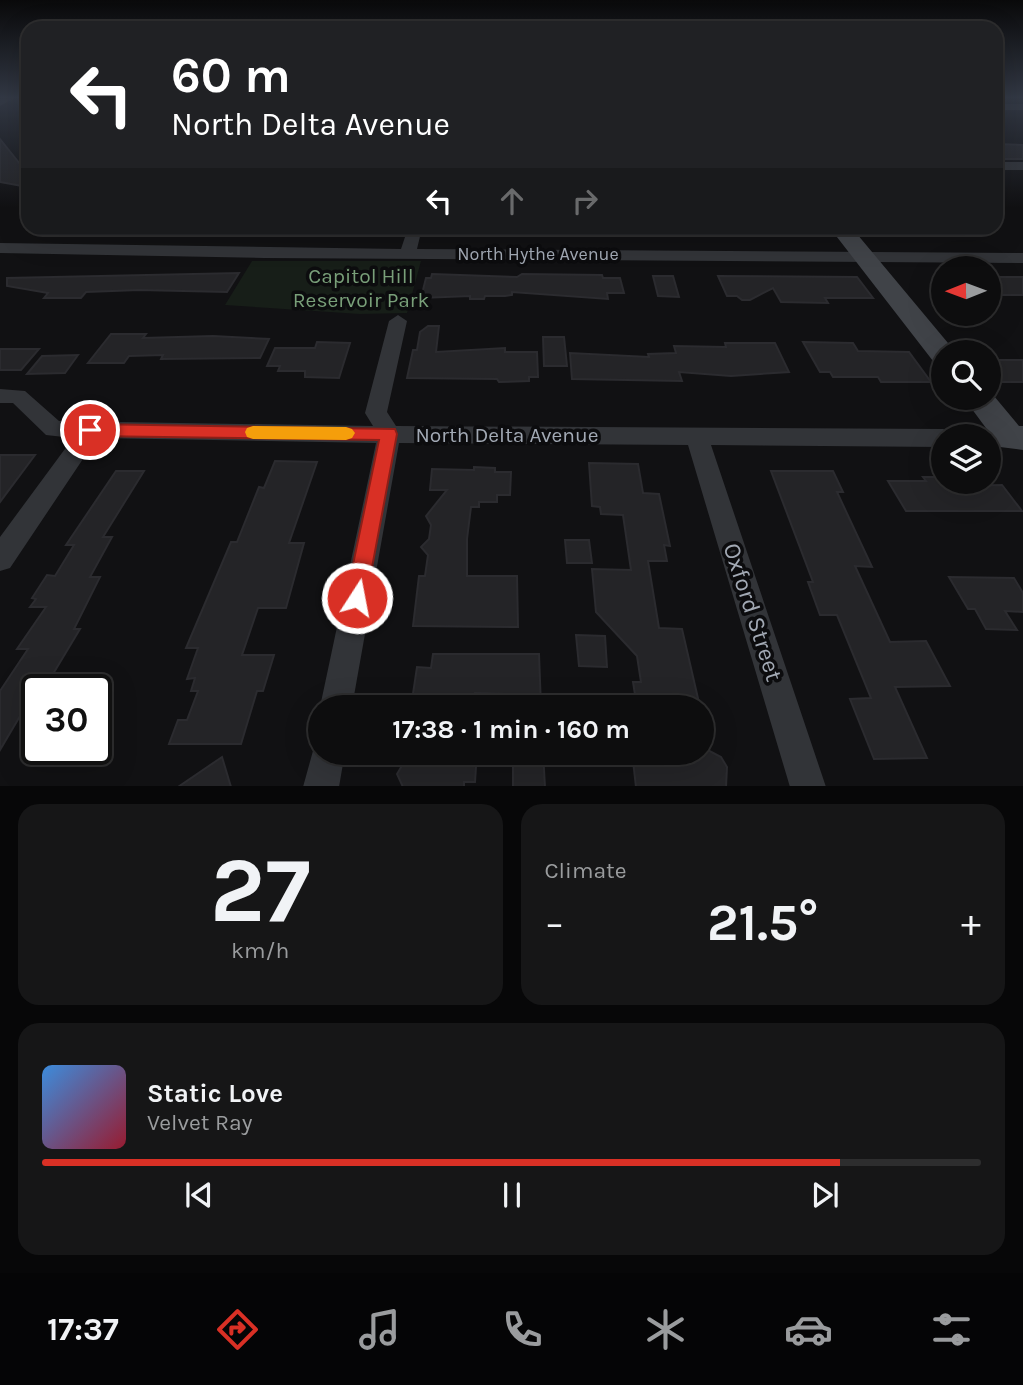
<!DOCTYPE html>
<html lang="en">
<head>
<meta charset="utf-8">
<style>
	:root { --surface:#0d0d0e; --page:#161617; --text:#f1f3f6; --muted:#9a9c9e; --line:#2d2d2e; --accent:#d93025 }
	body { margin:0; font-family:Karla,sans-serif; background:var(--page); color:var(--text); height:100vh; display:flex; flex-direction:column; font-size:26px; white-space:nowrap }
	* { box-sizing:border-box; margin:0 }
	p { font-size:23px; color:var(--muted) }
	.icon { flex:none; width:38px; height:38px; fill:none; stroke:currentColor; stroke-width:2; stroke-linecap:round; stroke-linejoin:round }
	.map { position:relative; height:786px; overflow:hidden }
	.side { display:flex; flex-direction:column; gap:18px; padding:18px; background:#070708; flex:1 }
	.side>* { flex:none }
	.guide { position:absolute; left:21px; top:21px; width:982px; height:214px; border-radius:21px; box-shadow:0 7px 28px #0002,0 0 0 2px var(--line); background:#202124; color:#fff; overflow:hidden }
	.needle { width:46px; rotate:269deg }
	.controls { position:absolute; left:931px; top:256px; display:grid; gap:14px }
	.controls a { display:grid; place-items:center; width:70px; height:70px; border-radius:50%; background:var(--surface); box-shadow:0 7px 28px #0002,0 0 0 2px var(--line); font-size:35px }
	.speed { position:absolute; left:21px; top:674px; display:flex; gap:14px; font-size:35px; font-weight:700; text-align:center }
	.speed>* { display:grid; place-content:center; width:91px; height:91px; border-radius:50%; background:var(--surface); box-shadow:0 7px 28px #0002,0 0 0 2px var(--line); line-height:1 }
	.speed .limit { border:4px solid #111; border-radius:10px; background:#fff; color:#111 }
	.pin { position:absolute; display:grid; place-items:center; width:60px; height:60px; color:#fff; margin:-30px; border:4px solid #fff; border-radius:50%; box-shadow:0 2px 7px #0007 }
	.me { position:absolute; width:77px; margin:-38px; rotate:11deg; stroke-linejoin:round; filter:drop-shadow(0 0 5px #0008) }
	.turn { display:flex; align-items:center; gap:24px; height:147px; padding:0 35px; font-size:32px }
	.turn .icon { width:91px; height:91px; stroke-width:2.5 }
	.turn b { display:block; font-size:49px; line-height:60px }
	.lanes { display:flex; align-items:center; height:66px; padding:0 35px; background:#0003; justify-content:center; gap:35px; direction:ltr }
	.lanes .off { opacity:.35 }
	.big { font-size:52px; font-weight:700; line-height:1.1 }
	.side .tile { flex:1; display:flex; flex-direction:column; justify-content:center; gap:10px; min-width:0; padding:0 24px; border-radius:21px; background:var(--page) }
	.side .dial { align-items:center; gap:0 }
	.dial b { font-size:91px; line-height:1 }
	.song { display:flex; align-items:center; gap:21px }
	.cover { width:84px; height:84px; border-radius:10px; background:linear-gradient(135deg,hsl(210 70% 55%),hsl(350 70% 35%)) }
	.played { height:7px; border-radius:4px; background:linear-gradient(90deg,var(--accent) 85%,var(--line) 85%) }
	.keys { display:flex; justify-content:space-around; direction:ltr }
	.heat { display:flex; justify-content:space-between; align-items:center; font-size:38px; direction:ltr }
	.side .tiles { flex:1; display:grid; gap:18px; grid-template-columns:1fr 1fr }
	.tile:last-child { grid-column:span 2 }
	.trip { position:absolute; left:308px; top:695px; width:406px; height:70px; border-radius:35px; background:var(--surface); box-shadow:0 7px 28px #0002,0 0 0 2px var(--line); font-weight:700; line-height:70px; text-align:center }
	.tab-bar { display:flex; height:112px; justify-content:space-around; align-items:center; background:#050506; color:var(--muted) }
	.tab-bar .icon { width:49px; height:49px }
	.tab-bar .active { color:var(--accent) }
	.tab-bar b { font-size:32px; color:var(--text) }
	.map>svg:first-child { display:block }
</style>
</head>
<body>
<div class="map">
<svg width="1023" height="787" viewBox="0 0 1023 787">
	<rect width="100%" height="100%" fill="#111113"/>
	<polygon fill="#171e18" points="252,261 421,261 407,313 360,314 225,305"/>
	<g fill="#242427" stroke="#2b2b2f" stroke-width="2">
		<polygon points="0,139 28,174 28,187 0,182"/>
		<polygon points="996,144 1023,145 1023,159 996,159"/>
		<polygon points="239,273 227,292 139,290 86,292 81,298 44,298 48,293 7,286 7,278"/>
		<polygon points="432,274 517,277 522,274 602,275 603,278 620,278 624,293 607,293 608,299 512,292 512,295 505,296 485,296 484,299 470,299 470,296 421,298 426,278 431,278"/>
		<polygon points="653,276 673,276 679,297 658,296"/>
		<polygon points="718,276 857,277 873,298 825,298 828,303 781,302 773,288 750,300 742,300 737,296 727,296"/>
		<polygon points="989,277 1023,277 1023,295 993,295 989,291"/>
		<polygon points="428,326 439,326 436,352 505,348 505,352 537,352 538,377 529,377 529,381 499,382 497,379 407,378 413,350 417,350 420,332"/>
		<polygon points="111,334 146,334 143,338 213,336 269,339 260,358 161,359 163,355 129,356 124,363 88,363"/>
		<polygon points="543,337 564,337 567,366 544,366"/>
		<polygon points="317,342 350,343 339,378 305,377 305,371 278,371 280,366 267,366 275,348 315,348"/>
		<polygon points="803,342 853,343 858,351 909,352 931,382 881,382 878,377 833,377 830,372 820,372"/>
		<polygon points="725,343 775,343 789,372 731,376 679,372 682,381 572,379 570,353 649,357 648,354 676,353 674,346 726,347"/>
		<polygon points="0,349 39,349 21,370 0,370"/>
		<polygon points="78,355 65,373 27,374 42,356"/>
		<polygon points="989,360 1023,360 1023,382 994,382 989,376"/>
		<polygon points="0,455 35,455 0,502"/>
		<polygon points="275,461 317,462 289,543 304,543 286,608 258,608 242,655 274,655 263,691 257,691 241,744 169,744 178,720 187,720 198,691 191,691 195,678 187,679 198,648 186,648 231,542 237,542 259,487 264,488"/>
		<polygon points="589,463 638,464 643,493 659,494 670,546 664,545 667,561 648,561 659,628 682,629 700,707 637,707 633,682 641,682 637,656 596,612 592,569 631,570 623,515 601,514 600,507 592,506"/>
		<polygon points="474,467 495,468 495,472 511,472 510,495 497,495 497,502 479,502 479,507 471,507 467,539 467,576 517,576 518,627 413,626 419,576 425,576 428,555 421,547 429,539 431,525 426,516 447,490 430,490 432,469 474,470"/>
		<polygon points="116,471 144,471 103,537 112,537 90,577 100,577 74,629 80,629 44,689 36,689 0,750 0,691 28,649 17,649 46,607 30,607 36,599 32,598 47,575 55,576 74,545 66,545"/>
		<polygon points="771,471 833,471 843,492 837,492 872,567 855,566 890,642 926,641 950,686 895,687 927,758 874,759 850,699 871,698 837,615 820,615 808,582 813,582"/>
		<polygon points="923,477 943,477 943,481 948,481 951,486 1002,485 1022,511 906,511 888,481 926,481"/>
		<polygon points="565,540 589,540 592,563 567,563"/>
		<polygon points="949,577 1014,578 1023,593 1023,612 1005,611 1017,630 986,629 975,609 968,609"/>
		<polygon points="576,635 605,636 607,667 579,666"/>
		<polygon points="433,654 539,654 541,707 507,707 507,694 475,693 472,707 411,707 417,667 431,668"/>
		<polygon points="702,747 721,757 727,767 726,787 636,787 632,752 702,752"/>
		<polygon points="410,752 477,752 475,782 464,782 464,787 403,787 397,774"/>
		<polygon points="513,752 543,752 545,787 513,787"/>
		<polygon points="222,757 231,787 178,787"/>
	</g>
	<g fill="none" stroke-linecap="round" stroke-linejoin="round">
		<g fill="#323438" fill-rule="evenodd">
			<polygon points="14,98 0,106 0,99"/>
			<rect x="996" y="104" width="27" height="6"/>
			<rect x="996" y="162" width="27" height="8"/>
			<polygon points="408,228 422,228 417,249 1023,253 1023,263 264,258 0,253 0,243 401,249"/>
			<polygon points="398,315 407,321 387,412 396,426 943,429 951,432 953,436 943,436 943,447 711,445 826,787 790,787 688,445 399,443 352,707 320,707 376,443 97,438 10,568 0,571 0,537 73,438 46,435 13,403 0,403 0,389 25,391 59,421 373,426 365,413 389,321"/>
			<polygon points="320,738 320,752 345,752 339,787 303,787 316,740"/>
		</g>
		<g fill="#404348" fill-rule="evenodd">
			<polygon points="830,228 852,228 953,349 955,352 943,352 943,364 933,361"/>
			<polygon points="989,390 1019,426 1023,426 1023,450 1000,447 963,397 989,397"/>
		</g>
	</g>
	<linearGradient id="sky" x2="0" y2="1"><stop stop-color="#09090a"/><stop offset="0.47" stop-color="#323844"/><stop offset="1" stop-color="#323844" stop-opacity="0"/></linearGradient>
	<rect width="1023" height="208" fill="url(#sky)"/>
	<polygon fill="#d93025" stroke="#8d1f18" stroke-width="2" points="90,424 395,429 397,434 365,605 357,608 350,605 346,598 379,440 90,436 84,434 82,430 84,425"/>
	<polygon fill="#f59e0b" points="253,426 346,427 352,429 355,433 352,438 346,440 253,439 247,437 245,432 247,428"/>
	<g text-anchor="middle" stroke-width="7" stroke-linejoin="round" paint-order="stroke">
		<g font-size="18" fill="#a2a9b4" stroke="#0c0c0e">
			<text x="538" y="260">North Hythe Avenue</text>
		</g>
		<g font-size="21" fill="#799f79" stroke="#0c0c0e">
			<text x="361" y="283">Capitol Hill<tspan x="361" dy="24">Reservoir Park</tspan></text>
		</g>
		<g font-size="21" fill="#a2a9b4" stroke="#0c0c0e">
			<text x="507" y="442">North Delta Avenue</text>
		</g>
		<g font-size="24" fill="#a2a9b4" stroke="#0c0c0e">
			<text transform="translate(753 612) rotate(72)" y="8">Oxford Street</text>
		</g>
	</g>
</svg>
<div class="controls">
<a><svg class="needle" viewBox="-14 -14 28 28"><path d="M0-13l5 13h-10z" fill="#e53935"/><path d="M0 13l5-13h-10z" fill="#9a9c9e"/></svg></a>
<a><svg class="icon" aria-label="search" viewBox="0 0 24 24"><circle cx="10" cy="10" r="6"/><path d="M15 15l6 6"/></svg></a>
<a><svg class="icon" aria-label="layers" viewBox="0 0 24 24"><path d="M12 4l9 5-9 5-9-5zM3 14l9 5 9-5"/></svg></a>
</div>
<div class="speed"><div class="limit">30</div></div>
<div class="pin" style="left:90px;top:430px;background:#d93025"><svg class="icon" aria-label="arrive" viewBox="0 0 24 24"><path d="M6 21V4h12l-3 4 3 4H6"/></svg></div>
<svg class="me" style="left:357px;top:598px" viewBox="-20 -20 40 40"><circle r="17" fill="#d93025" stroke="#fff" stroke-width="3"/><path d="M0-11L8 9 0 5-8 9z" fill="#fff"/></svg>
<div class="trip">17:38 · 1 min · 160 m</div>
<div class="guide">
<div class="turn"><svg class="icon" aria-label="left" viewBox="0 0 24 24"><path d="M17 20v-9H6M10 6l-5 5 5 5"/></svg><div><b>60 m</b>North Delta Avenue</div></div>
<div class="lanes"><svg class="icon" aria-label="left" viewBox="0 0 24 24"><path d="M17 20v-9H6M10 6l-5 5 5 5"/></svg><svg class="icon off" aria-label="ahead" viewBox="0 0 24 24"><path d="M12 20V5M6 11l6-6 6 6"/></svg><svg class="icon off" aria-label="right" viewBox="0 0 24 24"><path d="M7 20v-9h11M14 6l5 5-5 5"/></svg></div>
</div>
</div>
<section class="side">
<div class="tiles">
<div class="tile dial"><b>27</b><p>km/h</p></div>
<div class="tile"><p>Climate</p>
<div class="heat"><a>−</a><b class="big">21.5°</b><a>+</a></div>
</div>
<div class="tile">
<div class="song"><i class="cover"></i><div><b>Static Love</b><p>Velvet Ray</p></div></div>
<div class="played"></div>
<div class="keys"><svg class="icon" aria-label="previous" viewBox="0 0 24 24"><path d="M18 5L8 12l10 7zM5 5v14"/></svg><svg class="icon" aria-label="pause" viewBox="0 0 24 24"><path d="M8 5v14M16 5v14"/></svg><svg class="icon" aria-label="next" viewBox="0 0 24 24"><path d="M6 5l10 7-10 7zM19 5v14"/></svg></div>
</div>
</div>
</section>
<nav class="tab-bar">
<b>17:37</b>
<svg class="icon active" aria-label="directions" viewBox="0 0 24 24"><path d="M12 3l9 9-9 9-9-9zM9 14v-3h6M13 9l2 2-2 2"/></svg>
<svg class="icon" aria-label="music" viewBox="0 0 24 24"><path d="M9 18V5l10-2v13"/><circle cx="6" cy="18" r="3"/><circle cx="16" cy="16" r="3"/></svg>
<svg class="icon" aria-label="phone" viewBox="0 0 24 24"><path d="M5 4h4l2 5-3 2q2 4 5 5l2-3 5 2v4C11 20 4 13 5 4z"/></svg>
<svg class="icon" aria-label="climate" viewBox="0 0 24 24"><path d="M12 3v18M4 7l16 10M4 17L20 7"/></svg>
<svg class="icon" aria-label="car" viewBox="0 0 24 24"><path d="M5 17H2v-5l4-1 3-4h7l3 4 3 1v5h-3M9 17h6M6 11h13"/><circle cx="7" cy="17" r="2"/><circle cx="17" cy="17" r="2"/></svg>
<svg class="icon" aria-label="filters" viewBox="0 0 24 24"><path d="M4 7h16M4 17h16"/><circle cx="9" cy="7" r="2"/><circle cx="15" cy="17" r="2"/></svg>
</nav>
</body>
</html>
